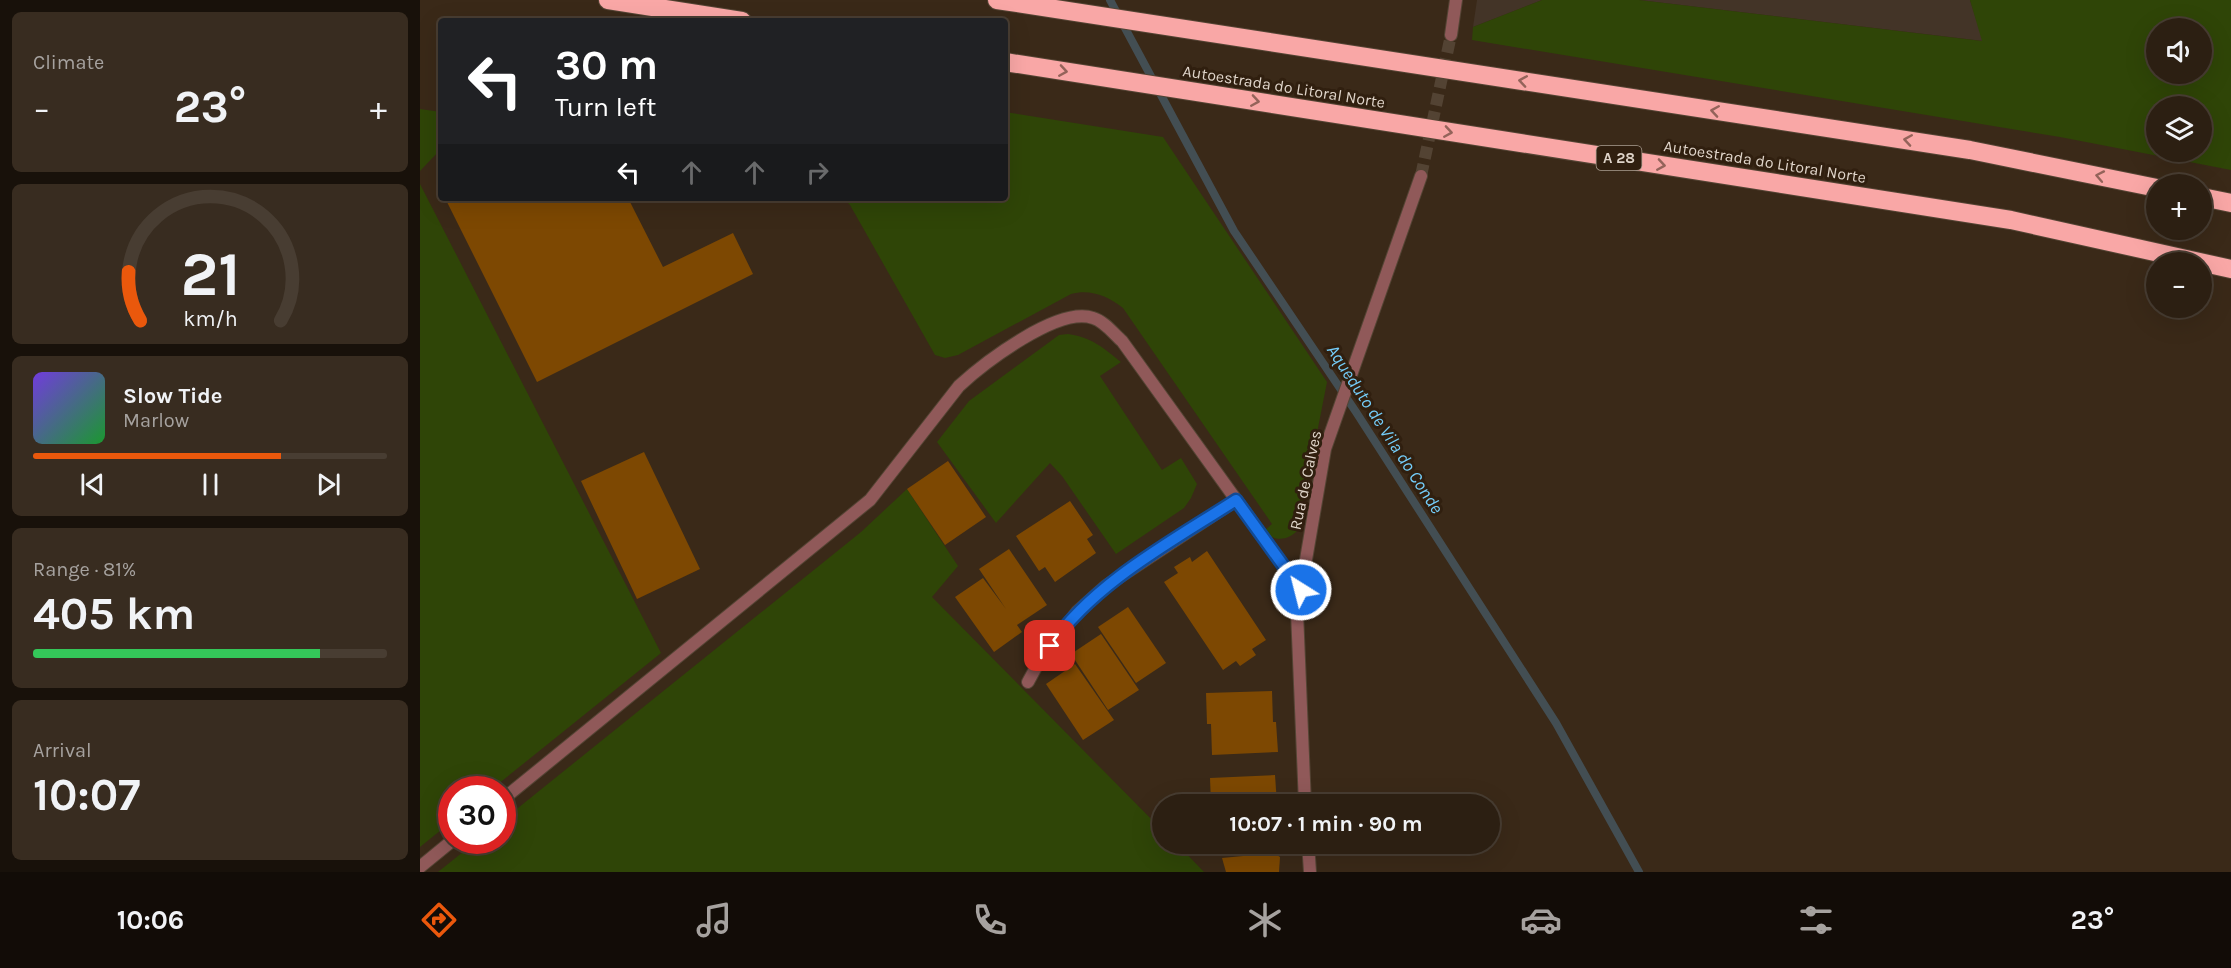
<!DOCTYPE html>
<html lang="en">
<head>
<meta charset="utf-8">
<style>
	:root { --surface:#2c1f12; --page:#382c20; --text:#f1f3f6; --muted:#a6a29f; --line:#483d32; --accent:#ea580c }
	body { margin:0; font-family:Karla,sans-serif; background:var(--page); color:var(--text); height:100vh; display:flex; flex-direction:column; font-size:22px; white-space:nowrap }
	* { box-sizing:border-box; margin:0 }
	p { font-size:20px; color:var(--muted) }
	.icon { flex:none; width:33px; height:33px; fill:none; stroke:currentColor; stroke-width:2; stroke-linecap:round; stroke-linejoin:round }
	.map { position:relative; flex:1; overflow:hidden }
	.panel { display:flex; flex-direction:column; gap:12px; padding:12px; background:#18110a; width:420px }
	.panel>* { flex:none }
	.banner { position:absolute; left:18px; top:18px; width:570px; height:183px; border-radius:6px; box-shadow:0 6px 24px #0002,0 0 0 2px var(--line); background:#202124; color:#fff; overflow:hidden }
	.tools { position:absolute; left:1726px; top:18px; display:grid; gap:12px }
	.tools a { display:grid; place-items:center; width:66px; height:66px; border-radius:50%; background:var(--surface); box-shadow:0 6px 24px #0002,0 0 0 2px var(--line); font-size:30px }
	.speed { position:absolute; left:18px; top:776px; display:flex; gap:12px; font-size:30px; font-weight:700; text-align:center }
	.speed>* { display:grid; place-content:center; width:78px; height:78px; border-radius:50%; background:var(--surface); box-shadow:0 6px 24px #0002,0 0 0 2px var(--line); line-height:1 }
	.speed .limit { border:9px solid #d22; background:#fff; color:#111 }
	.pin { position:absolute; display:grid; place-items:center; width:51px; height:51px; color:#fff; margin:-26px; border-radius:12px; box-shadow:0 3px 9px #0006 }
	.me { position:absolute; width:66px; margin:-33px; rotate:324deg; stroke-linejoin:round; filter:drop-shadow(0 0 4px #0008) }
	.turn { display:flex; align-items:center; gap:21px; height:126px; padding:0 18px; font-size:27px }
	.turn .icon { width:78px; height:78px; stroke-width:2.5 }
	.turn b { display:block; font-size:42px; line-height:51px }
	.lanes { display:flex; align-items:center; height:57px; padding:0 18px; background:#0003; justify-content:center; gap:30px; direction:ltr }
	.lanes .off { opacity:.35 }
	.big { font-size:45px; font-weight:700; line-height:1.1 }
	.panel .widget { flex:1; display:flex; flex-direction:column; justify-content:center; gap:9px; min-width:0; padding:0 21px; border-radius:9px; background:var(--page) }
	.panel .dial { align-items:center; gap:0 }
	.dial svg { height:156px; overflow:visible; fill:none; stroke:var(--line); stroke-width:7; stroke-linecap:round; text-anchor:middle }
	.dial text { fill:var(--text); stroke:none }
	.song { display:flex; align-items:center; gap:18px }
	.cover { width:72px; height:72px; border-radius:9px; background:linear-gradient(135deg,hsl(260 70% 55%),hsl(130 70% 35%)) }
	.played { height:6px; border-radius:3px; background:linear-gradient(90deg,var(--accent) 70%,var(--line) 70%) }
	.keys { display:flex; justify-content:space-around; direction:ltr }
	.heat { display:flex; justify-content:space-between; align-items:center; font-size:33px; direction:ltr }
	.charge { height:9px; border-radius:4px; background:linear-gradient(90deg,#34c759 81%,var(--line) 0) }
	.trip { position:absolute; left:732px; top:794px; width:348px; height:60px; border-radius:30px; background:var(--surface); box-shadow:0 6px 24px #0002,0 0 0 2px var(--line); font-weight:700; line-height:60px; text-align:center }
	.dock { display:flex; height:96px; justify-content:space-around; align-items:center; background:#120c07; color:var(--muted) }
	.dock .icon { width:42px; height:42px }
	.dock .selected { color:var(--accent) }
	.dock b { font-size:27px; color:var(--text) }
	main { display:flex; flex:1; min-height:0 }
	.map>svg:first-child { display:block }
</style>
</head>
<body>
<main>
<section class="panel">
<div class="widget"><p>Climate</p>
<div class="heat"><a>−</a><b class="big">23°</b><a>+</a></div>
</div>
<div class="widget dial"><svg viewBox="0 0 100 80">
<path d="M14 69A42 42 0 1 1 86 69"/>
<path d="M14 69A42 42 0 0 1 8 44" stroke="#ea580c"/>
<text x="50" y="56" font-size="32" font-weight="700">21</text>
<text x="50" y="72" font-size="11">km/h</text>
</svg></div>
<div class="widget">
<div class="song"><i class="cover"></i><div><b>Slow Tide</b><p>Marlow</p></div></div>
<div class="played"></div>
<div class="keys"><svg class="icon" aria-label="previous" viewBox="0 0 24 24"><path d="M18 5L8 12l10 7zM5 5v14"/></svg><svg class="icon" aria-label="pause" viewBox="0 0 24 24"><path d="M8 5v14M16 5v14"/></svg><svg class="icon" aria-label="next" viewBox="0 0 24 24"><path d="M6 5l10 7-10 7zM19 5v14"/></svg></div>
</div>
<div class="widget"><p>Range · 81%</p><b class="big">405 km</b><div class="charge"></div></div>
<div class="widget"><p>Arrival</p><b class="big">10:07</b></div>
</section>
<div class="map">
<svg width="1811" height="872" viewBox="0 0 1811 872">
	<rect width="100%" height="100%" fill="#3a2918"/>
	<g fill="#433427">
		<polygon points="1057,0 1122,0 1053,27"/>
		<polygon points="1219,0 1550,0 1563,41"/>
	</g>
	<g fill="#2f4507" fill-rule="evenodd">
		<path d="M1122,0H1219L1562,41L1550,0H1811V170L1640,137L1052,40L1053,27ZM1737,28H1782V74H1737ZM1782,106V152H1737V106Z"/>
		<polygon points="0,109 21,112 21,149 0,171"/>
		<path d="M585,112L743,137L907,382L878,530C868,541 854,542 844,531L852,524L703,308C687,296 671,289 651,294L538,355L525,358L515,355L430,205L423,198H585Z"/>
		<polygon points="0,184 241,653 72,789 32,789 31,822 0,847"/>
		<path d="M648,334C671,337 684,348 701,362L680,376L742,470L761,458L777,484L771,498L764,508L696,554L642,476L630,463L576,523L517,442L549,401L639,335Z"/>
		<polygon points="487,489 538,566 512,597 742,830 742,843 756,843 784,872 18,872 58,840 82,840 83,820 441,532"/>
	</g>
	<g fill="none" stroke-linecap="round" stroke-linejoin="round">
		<polyline stroke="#434e53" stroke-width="8" points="690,0 814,231 936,412 1136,723 1219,872"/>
	</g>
	<g fill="#7d4802">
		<polygon points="31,198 208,198 243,267 313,233 333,274 117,382 26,200"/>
		<polygon points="224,452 280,569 217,599 161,481"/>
		<polygon points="528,461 566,517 525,545 487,489"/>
		<polygon points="650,501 673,535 667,539 676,553 635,582 625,567 619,571 596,536"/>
		<polygon points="589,549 627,605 597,625 602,632 574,652 535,597 563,578 586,609 559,569"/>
		<polygon points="787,551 846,640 832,649 836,655 820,666 816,661 803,670 744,582 758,573 754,567 770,557 772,562"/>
		<polygon points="708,607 746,663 716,683 678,627"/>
		<polygon points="681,634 719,690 688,710 651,654"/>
		<polygon points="655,664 694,720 663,740 626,684"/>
		<polygon points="852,691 853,722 856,722 858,752 792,755 791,724 787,724 786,693"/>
		<polygon points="855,775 857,804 791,804 790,778"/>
		<polygon points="854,853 860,857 859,872 806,872 802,858"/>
	</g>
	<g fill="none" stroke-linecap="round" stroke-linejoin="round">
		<polyline stroke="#534333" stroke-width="12" stroke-dasharray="12 6" stroke-linecap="butt" points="1001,176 1031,35"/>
		<defs>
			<g id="minor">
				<polyline points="1031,35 1036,0"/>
				<polyline points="608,682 621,658 657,612 686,586 816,500"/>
				<path d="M82,800L450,500L539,386C564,363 638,306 673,318C684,321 694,334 702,341L881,590"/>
				<polyline points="885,804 877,612 905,449 1001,176"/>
				<polyline points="888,843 890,872"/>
				<polyline points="0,867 33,840"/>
			</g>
			<g id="motorway">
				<polyline points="188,0 322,21"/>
				<polyline points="577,0 1550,150 1737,188"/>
				<polyline points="585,62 1591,220 1811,269"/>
				<polyline points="1782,197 1811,203"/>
			</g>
		</defs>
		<use href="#minor" stroke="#544434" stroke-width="14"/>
		<use href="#motorway" stroke="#544434" stroke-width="20"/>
		<use href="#minor" stroke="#905959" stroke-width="12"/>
		<use href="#motorway" stroke="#f9a7a6" stroke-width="18"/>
	</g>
	<defs><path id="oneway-chevron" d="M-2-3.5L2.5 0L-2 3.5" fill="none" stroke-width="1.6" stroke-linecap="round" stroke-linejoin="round" transform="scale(1.5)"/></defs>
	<g stroke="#94635a">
		<use href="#oneway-chevron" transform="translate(643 71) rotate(9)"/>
		<use href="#oneway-chevron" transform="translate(1103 81) rotate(-171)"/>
		<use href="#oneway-chevron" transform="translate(835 101) rotate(9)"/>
		<use href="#oneway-chevron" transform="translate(1295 111) rotate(-171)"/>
		<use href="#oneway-chevron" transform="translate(1028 132) rotate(9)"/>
		<use href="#oneway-chevron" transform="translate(1488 140) rotate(-171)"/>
		<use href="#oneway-chevron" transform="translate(1241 165) rotate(9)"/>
		<use href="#oneway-chevron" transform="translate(1680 176) rotate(-169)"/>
	</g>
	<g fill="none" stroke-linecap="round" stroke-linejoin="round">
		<defs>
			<path id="route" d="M630,646C675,582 751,542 816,500L881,590"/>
		</defs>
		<use href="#route" stroke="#114b97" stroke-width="15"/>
		<use href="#route" stroke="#1a73e8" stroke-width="10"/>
	</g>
	<g text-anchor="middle" stroke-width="6" stroke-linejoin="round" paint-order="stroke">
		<rect fill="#301f0f" stroke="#aa9e91" stroke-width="1.5" x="1176.5" y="146" width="45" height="24" rx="4.5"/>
		<g font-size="15" font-weight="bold" fill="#dfd4c9">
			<text x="1199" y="163">A 28</text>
		</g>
		<g font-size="16" fill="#dfd4c9" stroke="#301f0f">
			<text transform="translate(864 86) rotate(9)" y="6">Autoestrada do Litoral Norte</text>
			<text transform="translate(1345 161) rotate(9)" y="6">Autoestrada do Litoral Norte</text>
			<text transform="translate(885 480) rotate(-78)" y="6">Rua de Calves</text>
		</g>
		<g font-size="18" font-style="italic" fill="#75cefa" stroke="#301f0f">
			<text transform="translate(965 429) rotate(57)" y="6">Aqueduto de Vila do Conde</text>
		</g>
	</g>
</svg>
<div class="tools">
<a><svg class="icon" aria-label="sound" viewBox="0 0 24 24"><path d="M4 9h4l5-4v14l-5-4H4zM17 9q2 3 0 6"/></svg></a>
<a><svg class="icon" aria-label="layers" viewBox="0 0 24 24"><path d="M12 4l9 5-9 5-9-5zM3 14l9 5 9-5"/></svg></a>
<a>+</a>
<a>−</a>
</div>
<div class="speed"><div class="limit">30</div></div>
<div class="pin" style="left:630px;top:646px;background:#d93025"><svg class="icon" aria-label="arrive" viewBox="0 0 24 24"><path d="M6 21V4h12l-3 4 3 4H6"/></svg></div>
<svg class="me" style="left:881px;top:590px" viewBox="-20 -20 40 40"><circle r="17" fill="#1a73e8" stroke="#fff" stroke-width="3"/><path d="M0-11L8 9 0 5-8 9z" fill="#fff"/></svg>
<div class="trip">10:07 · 1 min · 90 m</div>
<div class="banner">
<div class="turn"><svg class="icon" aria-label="left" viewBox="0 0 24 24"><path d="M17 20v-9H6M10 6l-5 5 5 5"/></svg><div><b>30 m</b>Turn left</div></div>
<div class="lanes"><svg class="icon" aria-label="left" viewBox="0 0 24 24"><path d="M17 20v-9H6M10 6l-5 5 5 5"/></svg><svg class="icon off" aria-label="ahead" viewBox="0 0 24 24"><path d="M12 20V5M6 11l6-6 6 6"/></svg><svg class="icon off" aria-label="ahead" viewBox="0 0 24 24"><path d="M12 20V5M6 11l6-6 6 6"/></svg><svg class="icon off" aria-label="right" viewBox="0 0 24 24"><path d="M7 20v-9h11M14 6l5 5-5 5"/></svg></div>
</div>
</div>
</main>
<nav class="dock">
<b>10:06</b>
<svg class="icon selected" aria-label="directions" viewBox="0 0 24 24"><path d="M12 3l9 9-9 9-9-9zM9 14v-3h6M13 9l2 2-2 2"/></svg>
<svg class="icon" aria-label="music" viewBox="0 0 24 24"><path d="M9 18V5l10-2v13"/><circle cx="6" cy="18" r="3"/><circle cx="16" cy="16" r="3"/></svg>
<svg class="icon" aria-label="phone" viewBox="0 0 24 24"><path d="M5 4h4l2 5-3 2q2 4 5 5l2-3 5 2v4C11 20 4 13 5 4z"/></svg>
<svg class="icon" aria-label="climate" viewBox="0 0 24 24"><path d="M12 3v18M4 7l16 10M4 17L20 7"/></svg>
<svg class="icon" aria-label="car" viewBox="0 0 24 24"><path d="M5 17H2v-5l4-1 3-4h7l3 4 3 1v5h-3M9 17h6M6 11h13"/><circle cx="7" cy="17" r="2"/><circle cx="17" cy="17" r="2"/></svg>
<svg class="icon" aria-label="filters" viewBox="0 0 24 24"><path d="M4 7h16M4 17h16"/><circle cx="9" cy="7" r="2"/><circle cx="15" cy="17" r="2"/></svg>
<b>23°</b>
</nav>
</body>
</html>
